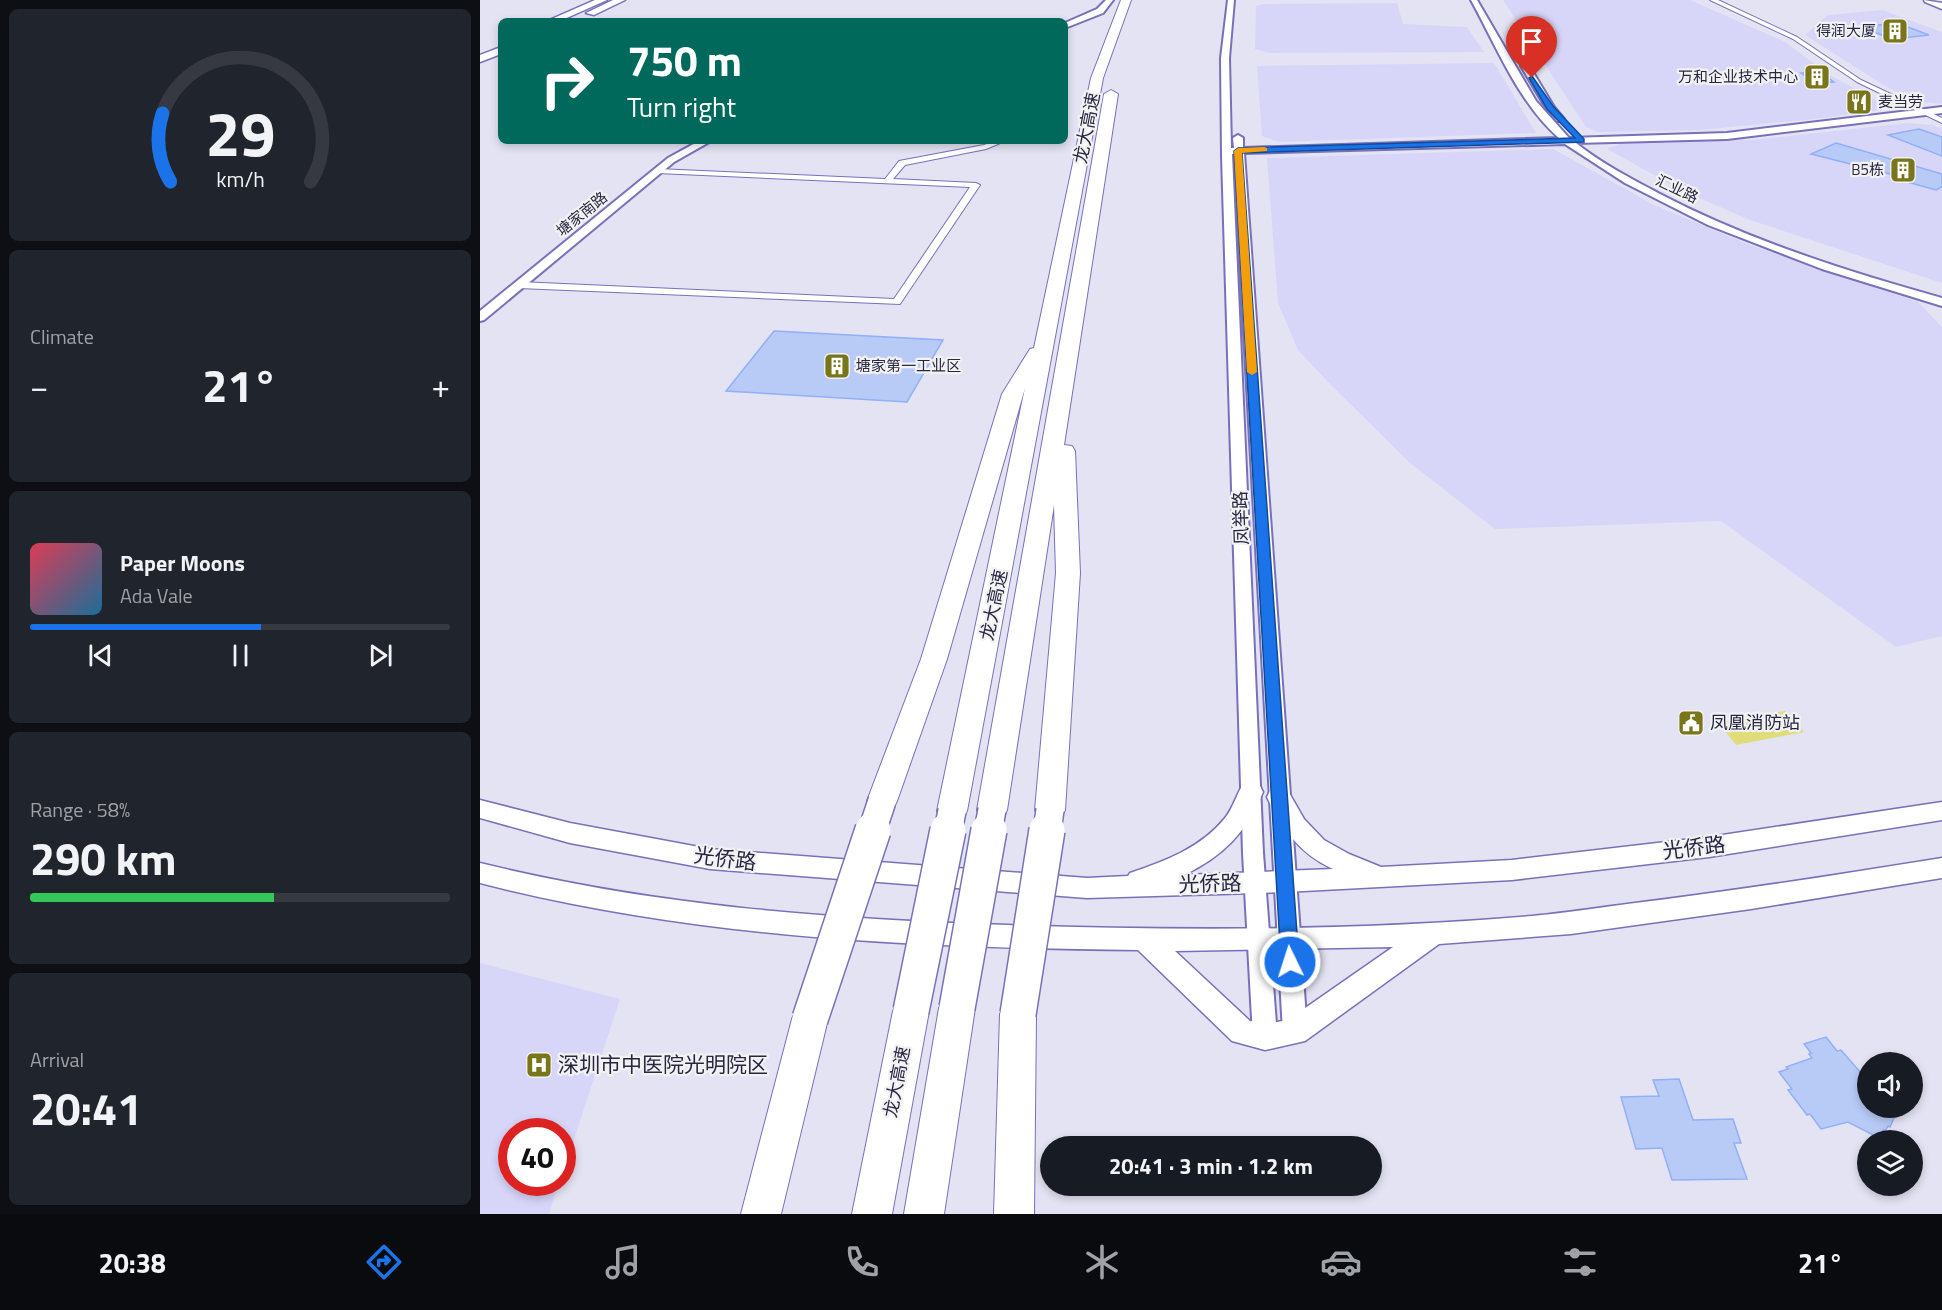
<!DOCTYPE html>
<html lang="en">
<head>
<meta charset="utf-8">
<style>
	:root { --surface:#171b24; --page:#20242c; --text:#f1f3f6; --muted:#9ea1a6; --line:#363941; --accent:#1a73e8 }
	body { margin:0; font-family:"Titillium Web","Noto Sans SC",sans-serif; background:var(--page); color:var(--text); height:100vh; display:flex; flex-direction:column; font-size:22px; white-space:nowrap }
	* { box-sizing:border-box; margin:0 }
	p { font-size:20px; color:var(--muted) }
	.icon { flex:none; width:33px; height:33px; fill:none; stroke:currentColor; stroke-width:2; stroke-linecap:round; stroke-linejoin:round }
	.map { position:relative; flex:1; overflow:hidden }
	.panel { display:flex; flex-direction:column; gap:9px; padding:9px; background:#0d0f14; width:480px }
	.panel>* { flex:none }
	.top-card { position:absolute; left:18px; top:18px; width:570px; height:126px; border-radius:9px; box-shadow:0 3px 9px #0003; background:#00695c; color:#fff; overflow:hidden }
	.controls { position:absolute; left:1377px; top:1052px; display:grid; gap:12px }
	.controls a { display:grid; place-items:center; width:66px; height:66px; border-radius:50%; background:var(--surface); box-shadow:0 3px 9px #0003; font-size:30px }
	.speed { position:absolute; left:18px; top:1118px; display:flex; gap:12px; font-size:30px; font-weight:700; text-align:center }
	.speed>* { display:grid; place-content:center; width:78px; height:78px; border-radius:50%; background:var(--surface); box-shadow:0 3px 9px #0003; line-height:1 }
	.speed .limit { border:9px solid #d22; background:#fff; color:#111 }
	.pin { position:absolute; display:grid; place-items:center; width:51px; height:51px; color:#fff; margin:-62px -26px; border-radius:50% 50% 50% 0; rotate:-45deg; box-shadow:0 0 6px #0007 }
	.pin .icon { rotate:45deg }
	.me { position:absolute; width:66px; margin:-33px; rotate:356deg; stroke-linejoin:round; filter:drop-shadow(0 0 4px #0008) }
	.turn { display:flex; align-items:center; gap:21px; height:126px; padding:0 30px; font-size:27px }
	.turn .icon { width:78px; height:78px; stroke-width:2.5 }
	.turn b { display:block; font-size:42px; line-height:51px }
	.big { font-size:45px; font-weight:700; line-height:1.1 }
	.panel .tile { flex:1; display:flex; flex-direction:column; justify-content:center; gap:9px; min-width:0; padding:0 21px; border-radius:9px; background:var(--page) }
	.panel .dial { align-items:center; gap:0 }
	.dial svg { height:156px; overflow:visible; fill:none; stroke:var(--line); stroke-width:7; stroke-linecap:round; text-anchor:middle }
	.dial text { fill:var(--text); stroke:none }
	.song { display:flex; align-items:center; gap:18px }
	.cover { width:72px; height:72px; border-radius:9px; background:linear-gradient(135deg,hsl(350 70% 55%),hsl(200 70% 35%)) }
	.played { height:6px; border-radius:3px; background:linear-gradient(90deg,var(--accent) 55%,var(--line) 55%) }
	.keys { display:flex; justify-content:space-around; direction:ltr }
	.heat { display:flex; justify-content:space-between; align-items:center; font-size:33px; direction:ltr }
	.charge { height:9px; border-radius:4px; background:linear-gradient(90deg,#34c759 58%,var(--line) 0) }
	.trip { position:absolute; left:560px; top:1136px; width:342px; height:60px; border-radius:30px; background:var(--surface); box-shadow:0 3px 9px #0003; font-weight:700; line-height:60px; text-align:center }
	.menu { display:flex; height:96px; justify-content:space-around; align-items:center; background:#090b0e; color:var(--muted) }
	.menu .icon { width:42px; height:42px }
	.menu .active { color:var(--accent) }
	.menu b { font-size:27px; color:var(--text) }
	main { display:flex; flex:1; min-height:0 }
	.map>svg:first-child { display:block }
</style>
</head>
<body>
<main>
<section class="panel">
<div class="tile dial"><svg viewBox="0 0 100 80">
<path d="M14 69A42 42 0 1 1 86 69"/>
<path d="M14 69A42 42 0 0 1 10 34" stroke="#1a73e8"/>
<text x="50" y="56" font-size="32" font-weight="700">29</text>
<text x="50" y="72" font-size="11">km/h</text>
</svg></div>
<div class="tile"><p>Climate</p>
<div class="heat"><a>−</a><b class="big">21°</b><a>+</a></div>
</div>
<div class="tile">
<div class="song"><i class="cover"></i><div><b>Paper Moons</b><p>Ada Vale</p></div></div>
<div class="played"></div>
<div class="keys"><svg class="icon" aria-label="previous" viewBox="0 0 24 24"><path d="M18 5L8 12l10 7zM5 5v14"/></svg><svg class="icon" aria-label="pause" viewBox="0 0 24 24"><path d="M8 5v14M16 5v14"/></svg><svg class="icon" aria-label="next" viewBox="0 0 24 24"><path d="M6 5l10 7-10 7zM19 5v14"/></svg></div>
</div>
<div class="tile"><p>Range · 58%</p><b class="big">290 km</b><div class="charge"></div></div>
<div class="tile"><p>Arrival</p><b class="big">20:41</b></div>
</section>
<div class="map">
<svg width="1462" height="1214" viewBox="0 0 1462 1214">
	<rect width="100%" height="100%" fill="#e3e3f3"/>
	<g fill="#d7d6f9">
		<polygon points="1023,0 1210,0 1305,42 1348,74 1401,103 1406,109 1335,119 1219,130 1118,132 1106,127"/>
		<polygon points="917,3 923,24 987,27 1004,52 790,53 775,49 776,6 783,4"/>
		<polygon points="1402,10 1462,32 1462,104 1435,101 1405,86 1325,35 1348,15"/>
		<polygon points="1014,63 1056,133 799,142 782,136 777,66"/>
		<polygon points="1427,123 1452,125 1462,129 1462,283 1270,220 1203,191 1127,149 1141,143 1158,141 1272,140"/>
		<polygon points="1073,149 1174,205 1270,245 1438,302 1462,327 1462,636 1416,647 1241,521 1015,529 930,463 848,382 818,350 798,303 787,158"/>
		<polygon points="0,963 140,999 83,1173 82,1131 32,1131 32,1182 79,1182 69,1214 0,1214"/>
	</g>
	<polygon fill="#dfdc79" points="1305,711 1324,732 1256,745 1238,722"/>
	<g fill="#b8cbf6" stroke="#92aff7" stroke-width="1.5">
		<polygon points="1417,23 1449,35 1412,39 1381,27"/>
		<polygon points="1339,71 1354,82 1335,83 1321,73"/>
		<polygon points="1439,129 1462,137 1462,156 1408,135"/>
		<polygon points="1356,143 1462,174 1462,187 1456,190 1413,178 1418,176 1331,154"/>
		<polygon points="294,331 463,340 427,402 246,391"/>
		<polygon points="1346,1037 1357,1051 1361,1050 1388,1081 1388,1107 1419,1107 1410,1127 1408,1126 1405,1131 1403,1130 1399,1138 1368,1122 1341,1129 1330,1114 1327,1115 1308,1090 1312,1089 1299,1072 1308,1069 1306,1067 1332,1058 1329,1054 1331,1053 1324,1044"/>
		<polygon points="1199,1079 1213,1120 1253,1119 1261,1143 1254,1143 1267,1179 1192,1180 1182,1148 1156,1149 1141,1097 1179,1096 1173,1080"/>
	</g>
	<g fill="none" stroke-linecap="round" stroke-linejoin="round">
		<defs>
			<g id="minor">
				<polygon points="1230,0 1238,0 1317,37 1381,80 1462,118 1462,123 1377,82 1313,39"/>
				<polygon points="514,141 525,141 506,149 425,165 413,179 496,183 500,185 420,304 39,288 34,285 39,282 414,299 490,187 177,173 173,171 177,169 405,179 419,161 504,145"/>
			</g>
			<g id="tertiary">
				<polygon points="626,0 633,0 623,13 585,28 585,23 617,9"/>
				<path d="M748,0H754L749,58L751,148H754L753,138L758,135L763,138V148L1079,138C1038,102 1017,47 991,0H997L1056,101L1089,138L1247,133L1462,107V113L1247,139L1096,143C1121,163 1150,178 1178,193C1268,240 1365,271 1462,298V306L1342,269L1228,225L1145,183L1085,144L764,153L827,1032L823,1039L815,1042L807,1039L803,1032L754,154H752L783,853L797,1037L793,1044L785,1047L777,1044L773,1037L763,853L742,156L741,58Z"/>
				<polygon points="1042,64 1048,64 1074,107 1084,119 1083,121 1077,121 1066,108 1041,66"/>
				<polygon points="219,141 231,141 194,162 4,320 0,321 0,311 188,158"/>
			</g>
			<g id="primary">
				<polygon points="115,0 127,0 80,21 67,21"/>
				<polygon points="133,0 145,0 114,15 106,13"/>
				<polygon points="1444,0 1462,3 1462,9 1445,2"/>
				<polygon points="21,47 21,54 0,62 0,55"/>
				<path d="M771,783L780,786L783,792C767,832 743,856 704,875L853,869C820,854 802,829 787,797L790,791L799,788L808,791L824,819L844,840L869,854L901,867L1032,860L1229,837L1462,802V820L1229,857L1032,880L805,892L607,898L230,869L90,843L0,818V800L90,823L230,849L607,878L648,876L650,873C685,861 721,848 745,818C753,808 756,796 762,786Z"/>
				<path d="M1462,858V878L1271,909L1091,934L959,944L825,1041L785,1050L752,1041L658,950C437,948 215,938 0,883V863C175,906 348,919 528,925C702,931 878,931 1052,916C1084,913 1116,908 1147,904C1253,891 1357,875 1462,858ZM913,947L808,1020L785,1024L770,1021L695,951Z"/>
			</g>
			<g id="motorway">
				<polygon points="641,0 651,0 623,78 487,811 483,819 472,822 461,819 457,811 545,388 467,659 417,801 413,809 402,812 391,809 387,801 441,659 522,394 550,349 554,348 611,78"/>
				<polygon points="631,90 638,94 584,445 592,446 595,451 600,573 585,810 581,818 570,821 559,818 555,810 576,573 574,505 527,810 523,818 512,821 501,818 497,810 624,94"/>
				<polygon points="477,993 489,997 495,1008 464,1214 424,1214 459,1008 465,997"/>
				<polygon points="431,996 443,1000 449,1011 412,1214 372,1214 413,1011 419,1000"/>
				<polygon points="538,999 550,1003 556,1014 554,1214 514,1214 520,1014 526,1003"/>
				<polygon points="330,1004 343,1008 348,1019 301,1214 261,1214 312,1019 317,1008"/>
			</g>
		</defs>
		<use href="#minor" stroke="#7871b9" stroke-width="2"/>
		<use href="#tertiary" stroke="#7871b9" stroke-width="4"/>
		<use href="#primary" stroke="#7871b9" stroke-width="3"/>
		<use href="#motorway" stroke="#7871b9" stroke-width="2"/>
		<use href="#minor" fill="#fff" fill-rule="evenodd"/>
		<use href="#tertiary" fill="#fff" fill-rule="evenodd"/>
		<use href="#primary" fill="#fff" fill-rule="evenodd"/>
		<use href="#motorway" fill="#fff" fill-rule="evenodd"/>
		<defs>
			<g id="motorway-bridge-far1">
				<polyline points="392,831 402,801"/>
				<polyline points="468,831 472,811"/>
				<polyline points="508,831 512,810"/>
				<polyline points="567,831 570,810"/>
			</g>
			<g id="motorway-bridge">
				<polyline points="477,1008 509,830"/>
				<polyline points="431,1011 468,830"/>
				<polyline points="538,1014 567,830"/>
				<polyline points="330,1019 393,830"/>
			</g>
		</defs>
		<use href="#motorway-bridge-far1" stroke="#7871b9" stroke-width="30" stroke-linecap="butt"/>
		<use href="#motorway-bridge" stroke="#7871b9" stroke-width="38" stroke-linecap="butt"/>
		<use href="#motorway-bridge-far1" stroke="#fff" stroke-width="27"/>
		<use href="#motorway-bridge" stroke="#fff" stroke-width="35"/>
	</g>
	<polygon fill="#1a73e8" stroke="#114b97" stroke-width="1.5" points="1052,76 1073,106 1104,139 1104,142 762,153 819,962 817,968 810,970 804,968 801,962 754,151 758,148 1095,138 1067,109 1049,78"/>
	<polygon fill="#f59e0b" points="784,147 787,148 787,151 762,153 777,372 772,375 767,372 754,151 758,148"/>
	<defs>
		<symbol id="building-square" viewBox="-11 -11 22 22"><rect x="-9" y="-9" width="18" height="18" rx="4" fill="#79751a" stroke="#f2f2f2"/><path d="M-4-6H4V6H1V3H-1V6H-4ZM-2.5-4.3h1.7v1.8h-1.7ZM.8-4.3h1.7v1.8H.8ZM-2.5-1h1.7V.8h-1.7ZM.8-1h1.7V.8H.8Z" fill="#fff"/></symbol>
		<symbol id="restaurant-square" viewBox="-11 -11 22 22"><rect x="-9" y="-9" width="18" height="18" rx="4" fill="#79751a" stroke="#f2f2f2"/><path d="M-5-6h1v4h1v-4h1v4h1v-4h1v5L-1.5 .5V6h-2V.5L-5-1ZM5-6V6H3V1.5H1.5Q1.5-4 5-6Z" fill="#fff"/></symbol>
		<symbol id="civic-square" viewBox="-11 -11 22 22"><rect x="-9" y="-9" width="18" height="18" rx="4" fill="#79751a" stroke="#f2f2f2"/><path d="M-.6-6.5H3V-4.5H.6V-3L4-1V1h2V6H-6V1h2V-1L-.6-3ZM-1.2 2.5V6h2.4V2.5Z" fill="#fff"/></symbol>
		<symbol id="hospital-square" viewBox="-11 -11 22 22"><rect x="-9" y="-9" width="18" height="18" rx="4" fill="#79751a" stroke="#f2f2f2"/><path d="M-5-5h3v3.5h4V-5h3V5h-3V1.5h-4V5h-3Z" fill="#fff"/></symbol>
	</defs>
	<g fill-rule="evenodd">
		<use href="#building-square" x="1400" y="16" width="30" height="30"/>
		<use href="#building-square" x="1322" y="62" width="30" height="30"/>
		<use href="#restaurant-square" x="1364" y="87" width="30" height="30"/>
		<use href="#building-square" x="1408" y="155" width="30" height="30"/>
		<use href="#building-square" x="342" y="351" width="30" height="30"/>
		<use href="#civic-square" x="1196" y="708" width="30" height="30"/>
		<use href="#hospital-square" x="44" y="1050" width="30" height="30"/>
	</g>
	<g text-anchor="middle" stroke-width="4.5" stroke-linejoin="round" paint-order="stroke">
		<g font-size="15" fill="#292644" stroke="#f2f2f2" text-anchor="end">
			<text x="1396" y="36">得润大厦</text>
			<text x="1318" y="82">万和企业技术中心</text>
			<text x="1398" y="107" text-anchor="start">麦当劳</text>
			<text x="1404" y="175">B5栋</text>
			<text x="376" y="371" text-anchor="start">塘家第一工业区</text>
		</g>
		<g font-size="15" fill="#292644" stroke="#f2f2f2">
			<text transform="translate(1197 189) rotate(26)" y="5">汇业路</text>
			<text transform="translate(102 214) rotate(-39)" y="5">塘家南路</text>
		</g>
		<g font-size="18" fill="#292644" stroke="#f2f2f2">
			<text transform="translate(607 128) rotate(-79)" y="6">龙大高速</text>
			<text transform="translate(761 518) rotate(-92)" y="6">凤举路</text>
			<text transform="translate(514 605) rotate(-78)" y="6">龙大高速</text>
			<text transform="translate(417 1082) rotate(-79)" y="6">龙大高速</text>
		</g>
		<g font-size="18" fill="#292644" stroke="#f2f2f2" text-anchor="start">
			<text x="1230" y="729">凤凰消防站</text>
		</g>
		<g font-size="21" fill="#292644" stroke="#f2f2f2">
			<text transform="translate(1214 848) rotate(-7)" y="7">光侨路</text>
			<text transform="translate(245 859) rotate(7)" y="7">光侨路</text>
			<text transform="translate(730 884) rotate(-2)" y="7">光侨路</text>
		</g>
		<g font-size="21" fill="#292644" stroke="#f2f2f2" text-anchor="start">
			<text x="78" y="1072">深圳市中医院光明院区</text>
		</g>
	</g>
</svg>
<div class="controls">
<a><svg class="icon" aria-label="sound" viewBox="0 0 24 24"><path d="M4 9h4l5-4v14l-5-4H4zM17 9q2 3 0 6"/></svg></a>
<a><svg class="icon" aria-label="layers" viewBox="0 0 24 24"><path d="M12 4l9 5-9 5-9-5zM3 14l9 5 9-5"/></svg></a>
</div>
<div class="speed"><div class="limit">40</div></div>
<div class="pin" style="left:1052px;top:78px;background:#d93025"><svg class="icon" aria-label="arrive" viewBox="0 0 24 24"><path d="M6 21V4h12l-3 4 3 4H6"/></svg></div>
<svg class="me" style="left:810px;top:962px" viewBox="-20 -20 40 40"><circle r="17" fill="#1a73e8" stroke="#fff" stroke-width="3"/><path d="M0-11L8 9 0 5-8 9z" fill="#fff"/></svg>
<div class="trip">20:41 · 3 min · 1.2 km</div>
<div class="top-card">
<div class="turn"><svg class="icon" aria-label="right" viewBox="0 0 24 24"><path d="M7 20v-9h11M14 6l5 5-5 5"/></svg><div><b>750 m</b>Turn right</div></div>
</div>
</div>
</main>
<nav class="menu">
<b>20:38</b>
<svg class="icon active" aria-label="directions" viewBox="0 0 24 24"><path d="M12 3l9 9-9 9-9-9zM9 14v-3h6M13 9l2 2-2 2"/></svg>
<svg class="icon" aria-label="music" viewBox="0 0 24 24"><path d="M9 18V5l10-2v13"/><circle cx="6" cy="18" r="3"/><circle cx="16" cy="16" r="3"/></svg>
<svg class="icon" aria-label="phone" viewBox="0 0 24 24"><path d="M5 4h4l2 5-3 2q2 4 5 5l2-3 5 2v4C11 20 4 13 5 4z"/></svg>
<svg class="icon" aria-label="climate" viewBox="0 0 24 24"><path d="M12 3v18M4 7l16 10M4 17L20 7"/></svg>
<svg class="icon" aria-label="car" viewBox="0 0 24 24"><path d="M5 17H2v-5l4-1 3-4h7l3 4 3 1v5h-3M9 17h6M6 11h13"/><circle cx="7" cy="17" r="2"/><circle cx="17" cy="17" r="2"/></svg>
<svg class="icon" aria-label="filters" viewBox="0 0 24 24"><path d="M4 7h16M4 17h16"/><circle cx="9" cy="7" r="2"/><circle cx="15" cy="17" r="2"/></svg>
<b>21°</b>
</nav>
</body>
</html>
